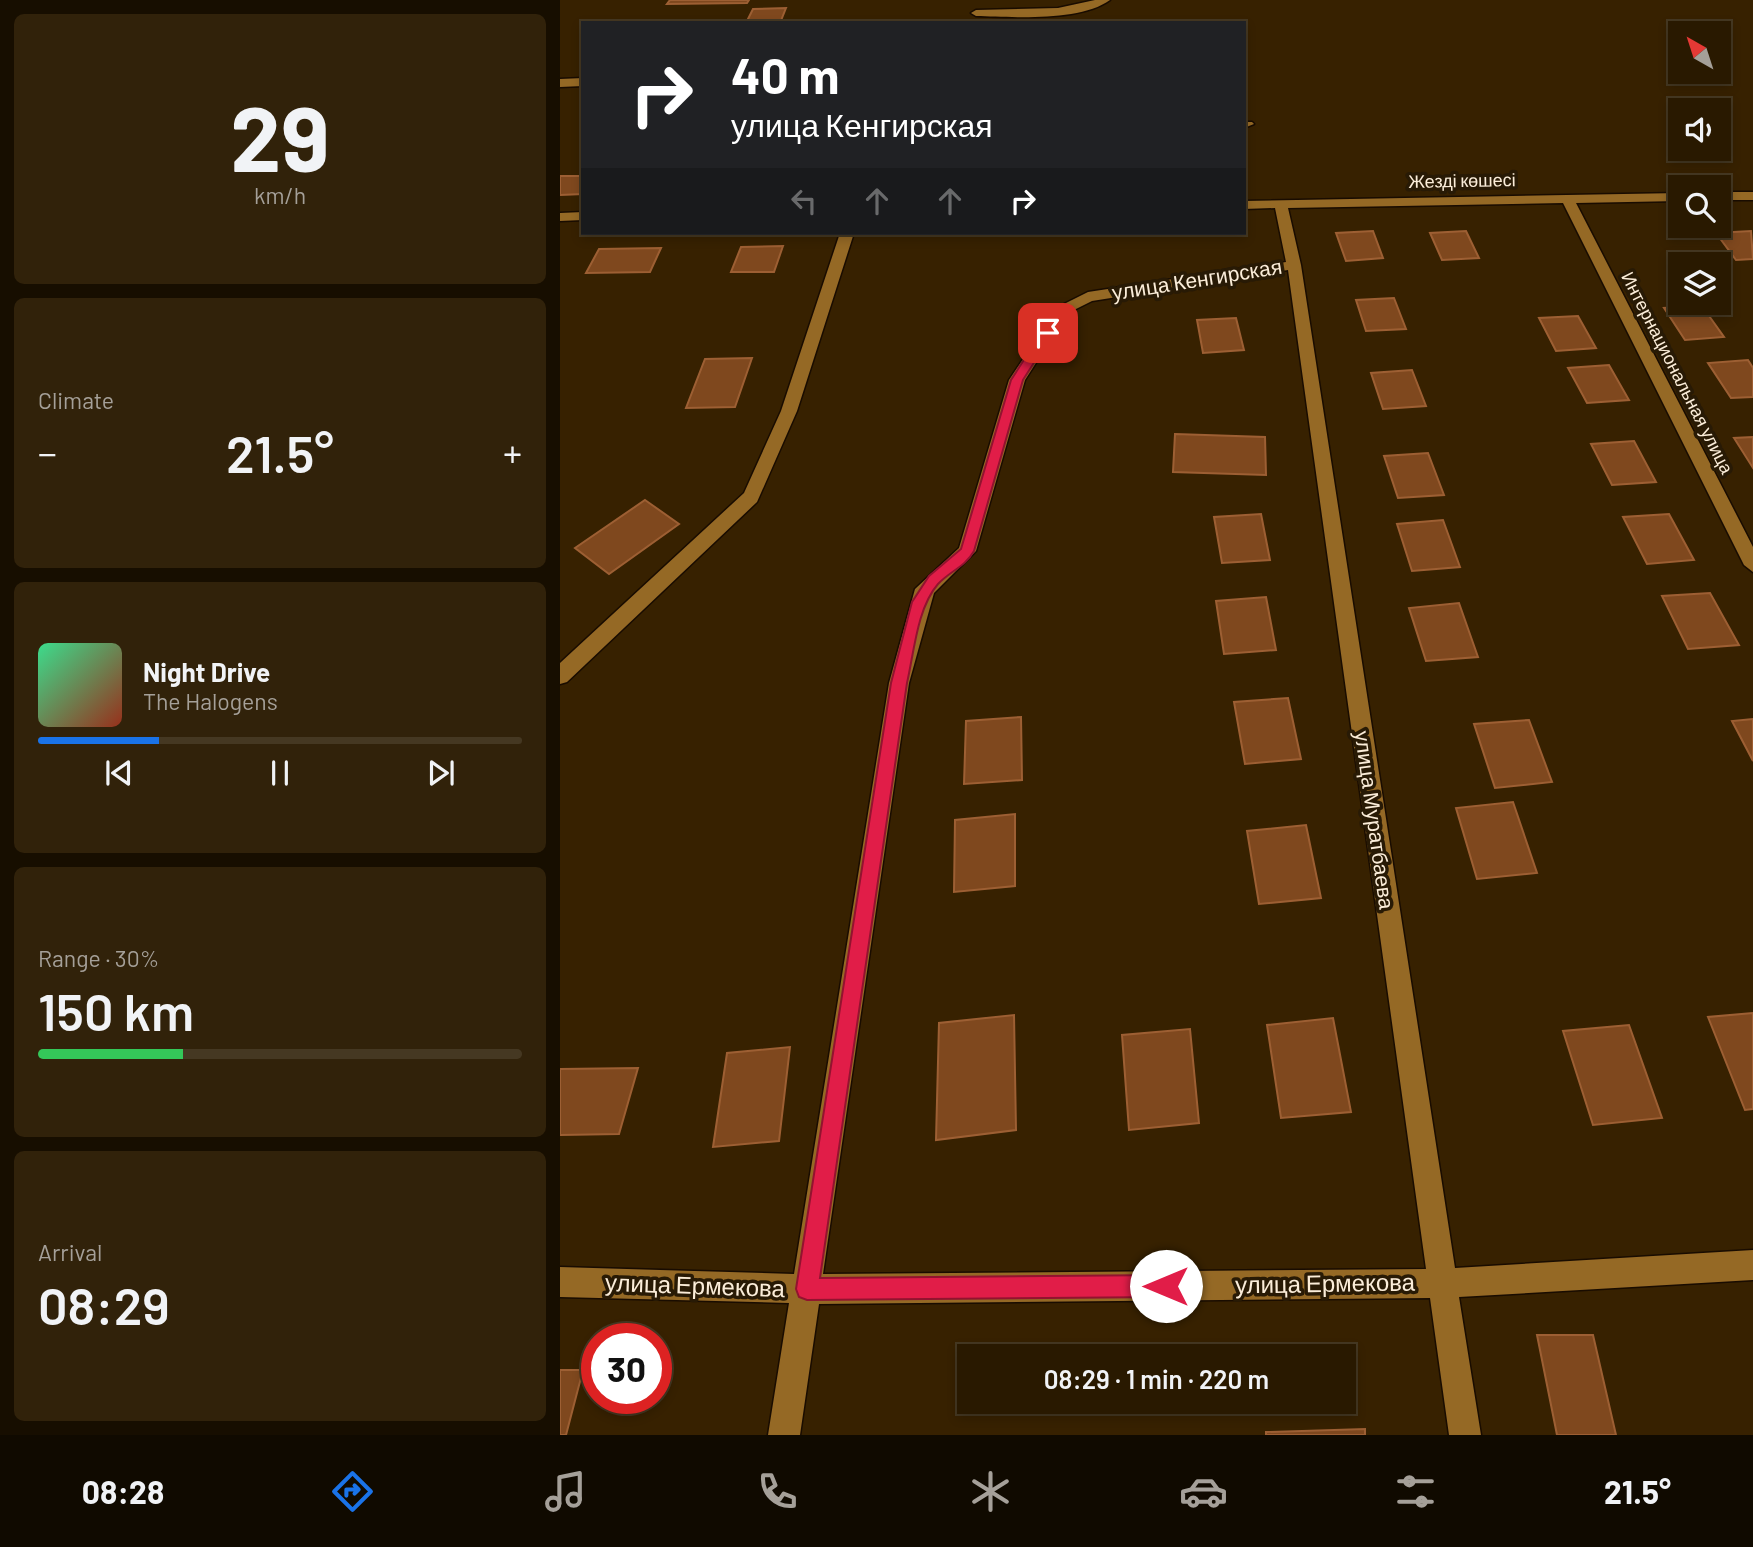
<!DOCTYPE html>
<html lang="en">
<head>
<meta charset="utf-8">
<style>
	:root { --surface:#291900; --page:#31220a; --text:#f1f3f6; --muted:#a5a099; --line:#453822; --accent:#1a73e8 }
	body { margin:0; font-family:Barlow,sans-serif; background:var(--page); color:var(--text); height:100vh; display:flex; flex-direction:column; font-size:26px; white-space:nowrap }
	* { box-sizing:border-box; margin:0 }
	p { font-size:23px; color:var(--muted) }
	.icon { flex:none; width:38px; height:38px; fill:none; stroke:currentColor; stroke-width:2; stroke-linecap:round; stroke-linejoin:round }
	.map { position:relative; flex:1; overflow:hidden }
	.panel { display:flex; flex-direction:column; gap:14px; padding:14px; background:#170e00; width:560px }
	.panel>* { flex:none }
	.top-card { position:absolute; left:21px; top:21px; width:665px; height:214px; border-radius:0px; box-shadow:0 4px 10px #0003,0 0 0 2px var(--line); background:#202124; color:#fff; overflow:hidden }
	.needle { width:46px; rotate:321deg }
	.tools { position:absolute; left:1108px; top:21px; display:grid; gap:14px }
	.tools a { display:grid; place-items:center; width:63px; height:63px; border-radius:0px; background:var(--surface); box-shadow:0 4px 10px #0003,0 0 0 2px var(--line); font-size:35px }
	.speed { position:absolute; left:21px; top:1323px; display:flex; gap:14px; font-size:35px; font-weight:700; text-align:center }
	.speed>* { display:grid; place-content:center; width:91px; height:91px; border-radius:50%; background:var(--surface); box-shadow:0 4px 10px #0003,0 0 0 2px var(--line); line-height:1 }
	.speed .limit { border:10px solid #d22; background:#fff; color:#111 }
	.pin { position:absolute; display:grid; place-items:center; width:60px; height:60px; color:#fff; margin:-30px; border-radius:14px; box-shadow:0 4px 10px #0006 }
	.me { position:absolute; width:77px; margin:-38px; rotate:270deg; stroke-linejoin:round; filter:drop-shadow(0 0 5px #0008) }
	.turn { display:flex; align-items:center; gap:24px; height:147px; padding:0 35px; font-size:32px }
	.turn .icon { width:91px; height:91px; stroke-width:2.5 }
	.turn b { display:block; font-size:49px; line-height:60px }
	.lanes { display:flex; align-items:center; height:66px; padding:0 35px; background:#0003; justify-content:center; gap:35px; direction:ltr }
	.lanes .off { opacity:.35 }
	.big { font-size:52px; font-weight:600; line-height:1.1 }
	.panel .widget { flex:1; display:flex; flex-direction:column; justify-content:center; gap:10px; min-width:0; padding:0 24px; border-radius:10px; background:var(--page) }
	.panel .dial { align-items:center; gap:0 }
	.dial b { font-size:91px; line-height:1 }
	.song { display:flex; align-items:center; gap:21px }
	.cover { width:84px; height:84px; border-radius:10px; background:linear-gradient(135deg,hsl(150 70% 55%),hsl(10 70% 35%)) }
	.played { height:7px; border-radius:4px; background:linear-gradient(90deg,var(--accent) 25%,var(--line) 25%) }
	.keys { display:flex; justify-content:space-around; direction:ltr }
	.heat { display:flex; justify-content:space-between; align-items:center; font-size:38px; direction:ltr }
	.charge { height:10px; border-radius:5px; background:linear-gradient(90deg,#34c759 30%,var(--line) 0) }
	.trip { position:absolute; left:397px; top:1344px; width:399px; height:70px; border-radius:0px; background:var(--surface); box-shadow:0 4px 10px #0003,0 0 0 2px var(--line); font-weight:600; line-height:70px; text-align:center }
	.menu { display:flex; height:112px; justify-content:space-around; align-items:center; background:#100a00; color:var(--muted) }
	.menu .icon { width:49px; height:49px }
	.menu .selected { color:var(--accent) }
	.menu b { font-size:32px; color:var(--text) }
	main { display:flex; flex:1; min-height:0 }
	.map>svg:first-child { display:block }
</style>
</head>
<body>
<main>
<section class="panel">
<div class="widget dial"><b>29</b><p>km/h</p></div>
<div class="widget"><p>Climate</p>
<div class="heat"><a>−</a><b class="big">21.5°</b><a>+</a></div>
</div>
<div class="widget">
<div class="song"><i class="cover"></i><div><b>Night Drive</b><p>The Halogens</p></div></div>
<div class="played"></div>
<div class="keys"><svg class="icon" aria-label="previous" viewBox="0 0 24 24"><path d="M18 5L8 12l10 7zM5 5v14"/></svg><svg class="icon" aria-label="pause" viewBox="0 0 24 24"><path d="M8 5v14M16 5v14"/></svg><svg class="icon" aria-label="next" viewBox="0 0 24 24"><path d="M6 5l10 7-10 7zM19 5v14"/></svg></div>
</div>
<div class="widget"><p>Range · 30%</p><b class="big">150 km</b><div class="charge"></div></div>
<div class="widget"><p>Arrival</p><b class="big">08:29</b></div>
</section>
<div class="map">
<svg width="1193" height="1435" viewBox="0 0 1193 1435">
	<rect width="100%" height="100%" fill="#372100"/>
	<g fill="#7f481e" stroke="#9d5f33" stroke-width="2">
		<polygon points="110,0 189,0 187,3 107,4"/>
		<polygon points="226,8 220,23 186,23 193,9"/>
		<polygon points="0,176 23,176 23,194 0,195"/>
		<polygon points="813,231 823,258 786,261 776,233"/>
		<polygon points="906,231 919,258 882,260 870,233"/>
		<polygon points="1191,231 1193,259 1176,260 1156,233"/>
		<polygon points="223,246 214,272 171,272 181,247"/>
		<polygon points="101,248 90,272 26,273 39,249"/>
		<polygon points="834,298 846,329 806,331 796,300"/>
		<polygon points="1142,306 1164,337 1125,340 1104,308"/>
		<polygon points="1018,316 1036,348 996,351 979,318"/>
		<polygon points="676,318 684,350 643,353 637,320"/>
		<polygon points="192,358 175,407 126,408 145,359"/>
		<polygon points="1188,360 1193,368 1193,397 1171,398 1148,363"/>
		<polygon points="1049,365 1069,400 1027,403 1008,368"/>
		<polygon points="852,370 866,406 823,409 811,373"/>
		<polygon points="615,434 705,437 706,475 613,472"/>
		<polygon points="1193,437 1193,468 1174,438"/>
		<polygon points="1074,441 1096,482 1052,485 1031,444"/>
		<polygon points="868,453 884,495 838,498 824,456"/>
		<polygon points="85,500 119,524 49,574 15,548"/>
		<polygon points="701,514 710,560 662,563 654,517"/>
		<polygon points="1109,514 1134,560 1087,564 1063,517"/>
		<polygon points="883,520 900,567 852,571 837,524"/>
		<polygon points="1150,593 1179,645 1128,649 1102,596"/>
		<polygon points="706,597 716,650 664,654 656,601"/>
		<polygon points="899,603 918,657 866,661 849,608"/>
		<polygon points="728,698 741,759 685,764 674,702"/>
		<polygon points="461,717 462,780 404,784 406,721"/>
		<polygon points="1193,719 1193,761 1172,721"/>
		<polygon points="969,720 992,782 935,788 914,724"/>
		<polygon points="953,802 977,873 917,879 896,808"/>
		<polygon points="455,814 455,886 394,892 395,820"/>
		<polygon points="746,825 761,898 699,904 687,831"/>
		<polygon points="1193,1013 1193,1109 1185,1110 1148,1017"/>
		<polygon points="454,1015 456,1130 376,1140 379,1023"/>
		<polygon points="773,1018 791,1112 721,1118 707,1025"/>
		<polygon points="1069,1025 1102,1118 1033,1125 1003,1031"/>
		<polygon points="630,1029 639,1123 569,1130 562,1035"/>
		<polygon points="230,1047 219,1141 153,1147 167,1053"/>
		<polygon points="78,1068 59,1134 0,1135 0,1069"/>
		<polygon points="977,1335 1033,1335 1056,1435 997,1435"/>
		<polygon points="0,1370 23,1370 6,1435 0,1435"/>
		<polygon points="805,1429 805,1435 706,1435 706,1432"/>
	</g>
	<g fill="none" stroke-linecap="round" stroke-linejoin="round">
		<defs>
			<polygon id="service" points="684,122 692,122 694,124 684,128"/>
			<g id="minor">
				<path d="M535,0H550C520,22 452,17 416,16L411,13L416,10L498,8Z"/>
				<polygon points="23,78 23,86 0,87 0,79"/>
				<rect x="1158" y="192" width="35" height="8"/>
				<path d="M1120,193V201L1016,203L1193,547V572L1184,565L1003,203L728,208L741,265L895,1268L1193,1250V1280L899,1297L921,1435H889L870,1298L259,1304L240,1435H208L229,1303L0,1297V1267L234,1274L329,683L355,589L399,548L449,380L498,307L528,292L726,262L715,208L684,209V201ZM728,270L866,1269L263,1274L349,683L374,593L416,551L465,380L508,313L532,301Z"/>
				<polygon points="23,212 23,220 0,221 0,213"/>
				<polygon points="280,233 294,233 237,411 197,502 7,682 0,684 0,663 184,493 221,411"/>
			</g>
		</defs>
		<use href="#service" stroke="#190c00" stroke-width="3"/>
		<use href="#minor" stroke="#190c00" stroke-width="3"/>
		<use href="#service" fill="#956925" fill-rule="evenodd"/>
		<use href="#minor" fill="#956925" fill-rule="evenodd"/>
	</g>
	<path fill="#e11d48" stroke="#92132f" stroke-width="2" d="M483,330L493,333L463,380L414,551C405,567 390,571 378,584C357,608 354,653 347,683L260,1278L606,1275L613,1278L617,1286L613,1294L606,1297L247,1300L239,1297L236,1289L331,683L352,602L369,576L401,549L451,380Z"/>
	<g text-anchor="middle" stroke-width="7" stroke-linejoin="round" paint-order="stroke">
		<g font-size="18" fill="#fbedd9" stroke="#281a05">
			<text transform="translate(902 181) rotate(-1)" y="6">Жезді көшесі</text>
			<text transform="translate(1117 373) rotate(63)" y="6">Интернациональная улица</text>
		</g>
		<g font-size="21" fill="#fbedd9" stroke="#281a05">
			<text transform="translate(637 280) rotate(-9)" y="7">улица Кенгирская</text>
			<text transform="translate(814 820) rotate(82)" y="7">улица Муратбаева</text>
		</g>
		<g font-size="24" fill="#fbedd9" stroke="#281a05">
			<text transform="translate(765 1284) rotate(-1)" y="8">улица Ермекова</text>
			<text transform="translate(135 1286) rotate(2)" y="8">улица Ермекова</text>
		</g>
	</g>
</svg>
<div class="tools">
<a><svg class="needle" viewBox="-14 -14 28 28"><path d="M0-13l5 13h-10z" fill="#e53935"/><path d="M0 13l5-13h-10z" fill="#a5a099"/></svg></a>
<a><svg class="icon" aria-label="sound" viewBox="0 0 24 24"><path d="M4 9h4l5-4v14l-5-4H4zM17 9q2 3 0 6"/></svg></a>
<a><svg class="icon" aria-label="search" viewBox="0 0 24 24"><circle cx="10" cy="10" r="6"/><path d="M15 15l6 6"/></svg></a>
<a><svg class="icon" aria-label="layers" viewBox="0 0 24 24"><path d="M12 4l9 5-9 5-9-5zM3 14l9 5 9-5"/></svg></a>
</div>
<div class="speed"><div class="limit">30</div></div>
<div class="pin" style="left:488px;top:333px;background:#d93025"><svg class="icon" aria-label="arrive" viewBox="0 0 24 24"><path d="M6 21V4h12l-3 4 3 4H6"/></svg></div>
<svg class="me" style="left:606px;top:1286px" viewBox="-20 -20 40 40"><circle r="19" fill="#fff"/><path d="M0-13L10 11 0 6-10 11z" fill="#e11d48"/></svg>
<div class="trip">08:29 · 1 min · 220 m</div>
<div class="top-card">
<div class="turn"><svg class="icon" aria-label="right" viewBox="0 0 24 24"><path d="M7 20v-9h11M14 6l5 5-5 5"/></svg><div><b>40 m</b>улица Кенгирская</div></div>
<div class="lanes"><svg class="icon off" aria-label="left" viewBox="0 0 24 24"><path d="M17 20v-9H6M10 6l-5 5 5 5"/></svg><svg class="icon off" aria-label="ahead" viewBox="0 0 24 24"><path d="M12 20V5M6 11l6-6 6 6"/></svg><svg class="icon off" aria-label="ahead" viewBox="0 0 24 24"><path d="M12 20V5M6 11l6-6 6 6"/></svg><svg class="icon" aria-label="right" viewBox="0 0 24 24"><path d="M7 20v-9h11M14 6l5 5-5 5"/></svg></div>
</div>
</div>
</main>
<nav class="menu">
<b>08:28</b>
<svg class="icon selected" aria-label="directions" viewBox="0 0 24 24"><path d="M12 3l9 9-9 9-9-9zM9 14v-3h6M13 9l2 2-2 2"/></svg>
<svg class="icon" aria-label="music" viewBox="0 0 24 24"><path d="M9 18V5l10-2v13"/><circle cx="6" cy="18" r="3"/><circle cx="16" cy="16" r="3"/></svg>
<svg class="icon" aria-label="phone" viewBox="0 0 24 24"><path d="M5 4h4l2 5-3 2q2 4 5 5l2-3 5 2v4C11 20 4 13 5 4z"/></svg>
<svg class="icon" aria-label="climate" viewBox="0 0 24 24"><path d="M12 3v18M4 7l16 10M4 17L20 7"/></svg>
<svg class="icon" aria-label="car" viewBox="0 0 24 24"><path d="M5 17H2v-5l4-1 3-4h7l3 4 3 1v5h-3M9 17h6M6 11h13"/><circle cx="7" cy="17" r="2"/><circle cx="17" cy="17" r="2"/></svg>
<svg class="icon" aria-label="filters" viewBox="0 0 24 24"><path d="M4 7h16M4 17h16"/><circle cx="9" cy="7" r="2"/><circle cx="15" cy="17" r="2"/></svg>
<b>21.5°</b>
</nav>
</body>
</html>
